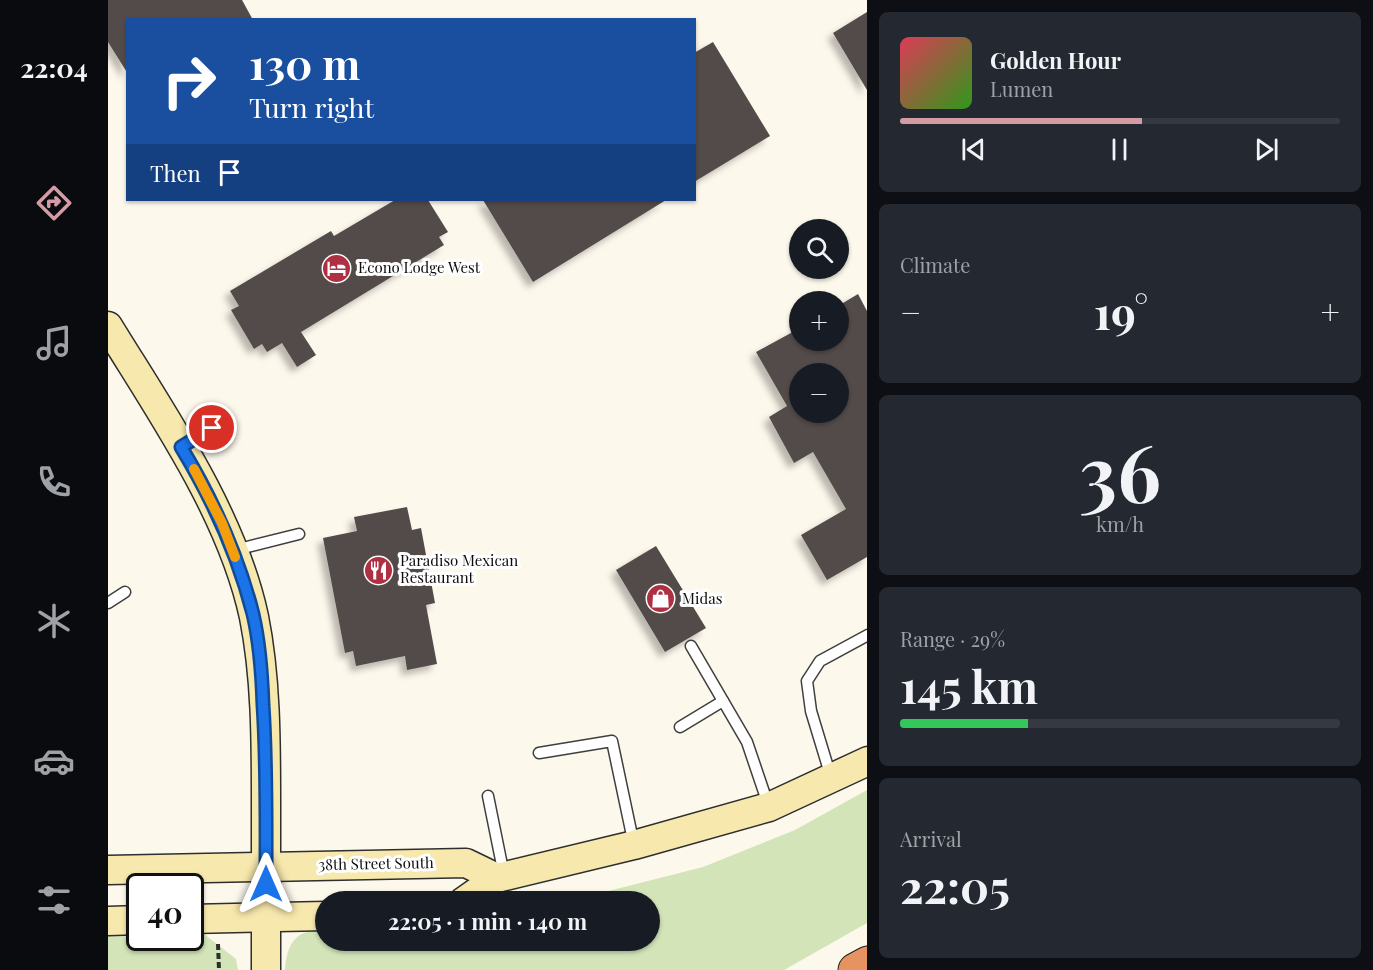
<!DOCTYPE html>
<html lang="en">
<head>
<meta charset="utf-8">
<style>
	:root { --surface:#171b24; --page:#242831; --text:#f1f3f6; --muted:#9ea1a6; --line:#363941; --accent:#d39ca5 }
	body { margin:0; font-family:"Playfair Display",serif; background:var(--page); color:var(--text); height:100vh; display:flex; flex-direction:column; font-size:22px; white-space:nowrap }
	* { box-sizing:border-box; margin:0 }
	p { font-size:20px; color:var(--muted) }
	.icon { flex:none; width:33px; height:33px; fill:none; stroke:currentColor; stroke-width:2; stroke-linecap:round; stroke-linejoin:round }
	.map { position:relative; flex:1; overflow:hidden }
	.drawer { display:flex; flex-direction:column; gap:12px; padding:12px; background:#0d0f14; width:506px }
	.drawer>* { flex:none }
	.hud { position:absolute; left:18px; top:18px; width:570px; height:183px; border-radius:0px; box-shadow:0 2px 4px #0004; background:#1a4fa0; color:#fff; overflow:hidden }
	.buttons { position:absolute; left:681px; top:219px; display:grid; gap:12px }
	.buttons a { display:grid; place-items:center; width:60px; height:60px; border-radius:50%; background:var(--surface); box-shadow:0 2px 4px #0004; font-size:30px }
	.speed { position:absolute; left:18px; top:873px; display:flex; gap:12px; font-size:30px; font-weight:700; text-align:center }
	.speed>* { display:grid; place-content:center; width:78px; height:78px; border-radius:50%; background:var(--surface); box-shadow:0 2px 4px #0004; line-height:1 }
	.speed .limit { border:3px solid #111; border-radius:9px; background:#fff; color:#111 }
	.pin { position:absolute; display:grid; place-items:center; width:51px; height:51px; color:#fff; margin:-26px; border:3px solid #fff; border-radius:50%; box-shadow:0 2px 6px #0007 }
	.me { position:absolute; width:66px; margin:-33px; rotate:0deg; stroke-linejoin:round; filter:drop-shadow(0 0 4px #0008) }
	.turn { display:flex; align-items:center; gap:21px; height:126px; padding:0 24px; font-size:27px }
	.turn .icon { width:78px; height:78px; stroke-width:2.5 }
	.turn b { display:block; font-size:42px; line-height:51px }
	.then { display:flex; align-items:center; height:57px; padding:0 24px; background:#0003; gap:12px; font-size:22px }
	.big { font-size:45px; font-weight:700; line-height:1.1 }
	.drawer .widget { flex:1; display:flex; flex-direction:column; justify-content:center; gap:9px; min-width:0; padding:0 21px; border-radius:9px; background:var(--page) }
	.drawer .dial { align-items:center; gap:0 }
	.dial b { font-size:78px; line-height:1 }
	.song { display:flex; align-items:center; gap:18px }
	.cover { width:72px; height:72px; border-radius:9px; background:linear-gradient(135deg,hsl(350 70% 55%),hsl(110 70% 35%)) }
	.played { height:6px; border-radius:3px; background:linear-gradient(90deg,var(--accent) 55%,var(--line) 55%) }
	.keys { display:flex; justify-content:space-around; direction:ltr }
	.heat { display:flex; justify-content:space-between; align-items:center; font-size:33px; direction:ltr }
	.charge { height:9px; border-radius:4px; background:linear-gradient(90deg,#34c759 29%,var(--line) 0) }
	.trip { position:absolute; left:207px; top:891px; width:345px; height:60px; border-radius:30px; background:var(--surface); box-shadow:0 2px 4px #0004; font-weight:700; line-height:60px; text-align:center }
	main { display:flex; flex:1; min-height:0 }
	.menu { display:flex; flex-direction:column; width:108px; justify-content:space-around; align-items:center; background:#090b0e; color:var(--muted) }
	.menu .icon { width:42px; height:42px }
	.menu .current { color:var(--accent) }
	.menu b { font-size:27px; color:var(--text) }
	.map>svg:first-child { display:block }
</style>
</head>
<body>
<main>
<nav class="menu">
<b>22:04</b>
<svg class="icon current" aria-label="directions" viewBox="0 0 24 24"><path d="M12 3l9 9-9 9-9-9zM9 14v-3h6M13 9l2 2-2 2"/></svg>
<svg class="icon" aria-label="music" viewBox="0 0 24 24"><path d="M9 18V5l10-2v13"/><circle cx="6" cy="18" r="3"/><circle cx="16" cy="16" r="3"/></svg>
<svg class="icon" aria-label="phone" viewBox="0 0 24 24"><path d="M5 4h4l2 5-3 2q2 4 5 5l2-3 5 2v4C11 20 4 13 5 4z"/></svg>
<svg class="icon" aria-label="climate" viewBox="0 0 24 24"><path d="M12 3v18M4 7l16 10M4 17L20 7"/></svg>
<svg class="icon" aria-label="car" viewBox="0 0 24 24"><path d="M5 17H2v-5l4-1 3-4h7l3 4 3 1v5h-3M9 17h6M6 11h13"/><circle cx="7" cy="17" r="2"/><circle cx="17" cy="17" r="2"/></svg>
<svg class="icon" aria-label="filters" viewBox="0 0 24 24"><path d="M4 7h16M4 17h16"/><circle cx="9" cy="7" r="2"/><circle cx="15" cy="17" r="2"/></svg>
</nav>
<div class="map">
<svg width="760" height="970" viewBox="0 0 760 970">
	<defs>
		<filter id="shadow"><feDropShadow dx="-5.5" dy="5.5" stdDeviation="3" flood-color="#0004"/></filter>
	</defs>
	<rect width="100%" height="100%" fill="#fdf8ec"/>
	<g fill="#d3e4b9">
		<path d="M759,790V923L676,970H177C179,942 188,930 217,929L218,940H542V902L461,901L595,867L687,830Z"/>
		<polygon points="96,934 128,959 130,970 0,970 0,936 82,938 83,935"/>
	</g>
	<g fill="#534c49" fill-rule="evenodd" filter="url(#shadow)">
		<polygon points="0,0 134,0 145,20 20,20 20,74 0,42"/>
		<polygon points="759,12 759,90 725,33"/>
		<polygon points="605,42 662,136 586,182 586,53"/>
		<polygon points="287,200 320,200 340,232 331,237 336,245 193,332 208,355 189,367 174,343 159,352 154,344 146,349 123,310 131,306 122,291 223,231 226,236"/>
		<polygon points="375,200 558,200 425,282"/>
		<path d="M750,294L759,311V557L719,580L693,535L738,509L705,452L686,463L661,417L679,406L648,352L692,328V340H730V306ZM692,374H730V412H692Z"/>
		<polygon points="299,507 304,530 313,528 327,603 318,605 329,664 299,670 297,656 248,666 245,651 237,653 215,538 249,531 246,517"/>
		<polygon points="548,546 598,628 557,652 508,570"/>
	</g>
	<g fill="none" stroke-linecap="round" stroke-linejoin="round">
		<defs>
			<g id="lane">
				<polyline points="74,447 104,428"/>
				<polyline points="127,550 191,534"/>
				<polyline points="0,603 17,592"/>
				<polyline points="583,646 639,742 661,807"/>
				<polyline points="572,727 615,701"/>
				<polyline points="431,753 504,741 526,845"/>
				<polyline points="723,777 703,711 699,681 712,661 760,635"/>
				<polyline points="380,796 396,875"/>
			</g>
			<g id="secondary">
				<path d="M0,326C54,414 124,514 146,617C158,677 158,741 158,802C158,858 158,914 158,970"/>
				<polyline points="0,870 358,863 389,878"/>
				<polyline points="355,902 389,878 526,845 661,807 760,761"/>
				<polyline points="82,919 218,916"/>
				<polyline points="0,921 32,920"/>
			</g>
			<polyline id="highway" points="747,970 760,963"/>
		</defs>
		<use href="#lane" stroke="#3f3f3f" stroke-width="13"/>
		<use href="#secondary" stroke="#2e2e2e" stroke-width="31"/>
		<use href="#highway" stroke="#1d1d1d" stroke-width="35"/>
		<polyline stroke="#2e2e2e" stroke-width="4" stroke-dasharray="6 3" stroke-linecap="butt" points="110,944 111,970"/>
		<use href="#lane" stroke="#fff" stroke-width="10"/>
		<use href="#secondary" stroke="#f7e8ad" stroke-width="28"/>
		<use href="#highway" stroke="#e79261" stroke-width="33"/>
	</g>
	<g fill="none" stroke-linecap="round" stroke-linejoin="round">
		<defs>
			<path id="route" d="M104,428L73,447C105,500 130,555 145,614C152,644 154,675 155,705C159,765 158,824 158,884"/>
		</defs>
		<use href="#route" stroke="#114b97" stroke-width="15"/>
		<use href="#route" stroke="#1a73e8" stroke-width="10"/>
		<polyline stroke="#f59e0b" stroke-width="10" points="86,469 114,523 127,557"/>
	</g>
	<defs>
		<symbol id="hotel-disc" viewBox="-11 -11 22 22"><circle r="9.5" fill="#ae3143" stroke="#fff"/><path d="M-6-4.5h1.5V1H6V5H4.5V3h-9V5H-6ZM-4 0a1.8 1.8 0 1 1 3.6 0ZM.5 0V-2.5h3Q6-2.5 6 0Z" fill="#fff"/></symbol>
		<symbol id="restaurant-disc" viewBox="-11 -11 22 22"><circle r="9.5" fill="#ae3143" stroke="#fff"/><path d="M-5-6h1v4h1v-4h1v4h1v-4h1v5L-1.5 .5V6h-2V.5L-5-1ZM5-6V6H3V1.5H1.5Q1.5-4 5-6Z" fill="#fff"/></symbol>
		<symbol id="shop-disc" viewBox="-11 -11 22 22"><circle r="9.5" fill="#ae3143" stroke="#fff"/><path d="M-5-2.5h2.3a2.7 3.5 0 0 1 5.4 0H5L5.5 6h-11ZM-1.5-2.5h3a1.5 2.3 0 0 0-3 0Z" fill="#fff"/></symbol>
	</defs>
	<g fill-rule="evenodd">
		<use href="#hotel-disc" x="212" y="252" width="33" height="33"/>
		<use href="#restaurant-disc" x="254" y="554" width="33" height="33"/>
		<use href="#shop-disc" x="536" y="582" width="33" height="33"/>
	</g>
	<g text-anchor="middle" stroke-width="6" stroke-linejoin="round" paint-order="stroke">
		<g font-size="15" fill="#0c0c0c" stroke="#fff" text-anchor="start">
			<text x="250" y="273">Econo Lodge West</text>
			<text x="292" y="566">Paradiso Mexican<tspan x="292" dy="17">Restaurant</tspan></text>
			<text x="574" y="604">Midas</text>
		</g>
		<g font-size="15" fill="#0c0c0c" stroke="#fff">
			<text transform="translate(268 864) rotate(-1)" y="5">38th Street South</text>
		</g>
	</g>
</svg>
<div class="buttons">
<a><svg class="icon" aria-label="search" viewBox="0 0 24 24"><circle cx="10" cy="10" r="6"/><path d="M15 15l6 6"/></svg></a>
<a>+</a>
<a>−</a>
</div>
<div class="speed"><div class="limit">40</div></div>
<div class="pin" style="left:104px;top:428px;background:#d93025"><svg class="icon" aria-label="arrive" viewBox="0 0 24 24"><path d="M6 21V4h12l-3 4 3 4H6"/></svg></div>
<svg class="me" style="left:158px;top:884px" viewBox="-20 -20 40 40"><path d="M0-17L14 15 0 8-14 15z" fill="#1a73e8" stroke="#fff" stroke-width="4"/></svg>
<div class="trip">22:05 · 1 min · 140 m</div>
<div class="hud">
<div class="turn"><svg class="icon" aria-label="right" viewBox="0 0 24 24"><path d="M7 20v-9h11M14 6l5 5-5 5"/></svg><div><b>130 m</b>Turn right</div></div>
<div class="then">Then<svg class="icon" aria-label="arrive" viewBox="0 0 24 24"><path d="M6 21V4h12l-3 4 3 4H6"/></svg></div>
</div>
</div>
<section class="drawer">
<div class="widget">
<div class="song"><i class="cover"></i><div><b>Golden Hour</b><p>Lumen</p></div></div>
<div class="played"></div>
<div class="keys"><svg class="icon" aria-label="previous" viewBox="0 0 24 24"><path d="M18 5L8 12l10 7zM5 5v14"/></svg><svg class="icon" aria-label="pause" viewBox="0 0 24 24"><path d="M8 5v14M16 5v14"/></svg><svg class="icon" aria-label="next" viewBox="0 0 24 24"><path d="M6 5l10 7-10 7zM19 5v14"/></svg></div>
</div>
<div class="widget"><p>Climate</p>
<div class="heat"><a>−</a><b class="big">19°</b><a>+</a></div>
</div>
<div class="widget dial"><b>36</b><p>km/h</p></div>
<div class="widget"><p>Range · 29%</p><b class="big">145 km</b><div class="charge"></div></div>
<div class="widget"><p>Arrival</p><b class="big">22:05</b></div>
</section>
</main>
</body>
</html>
